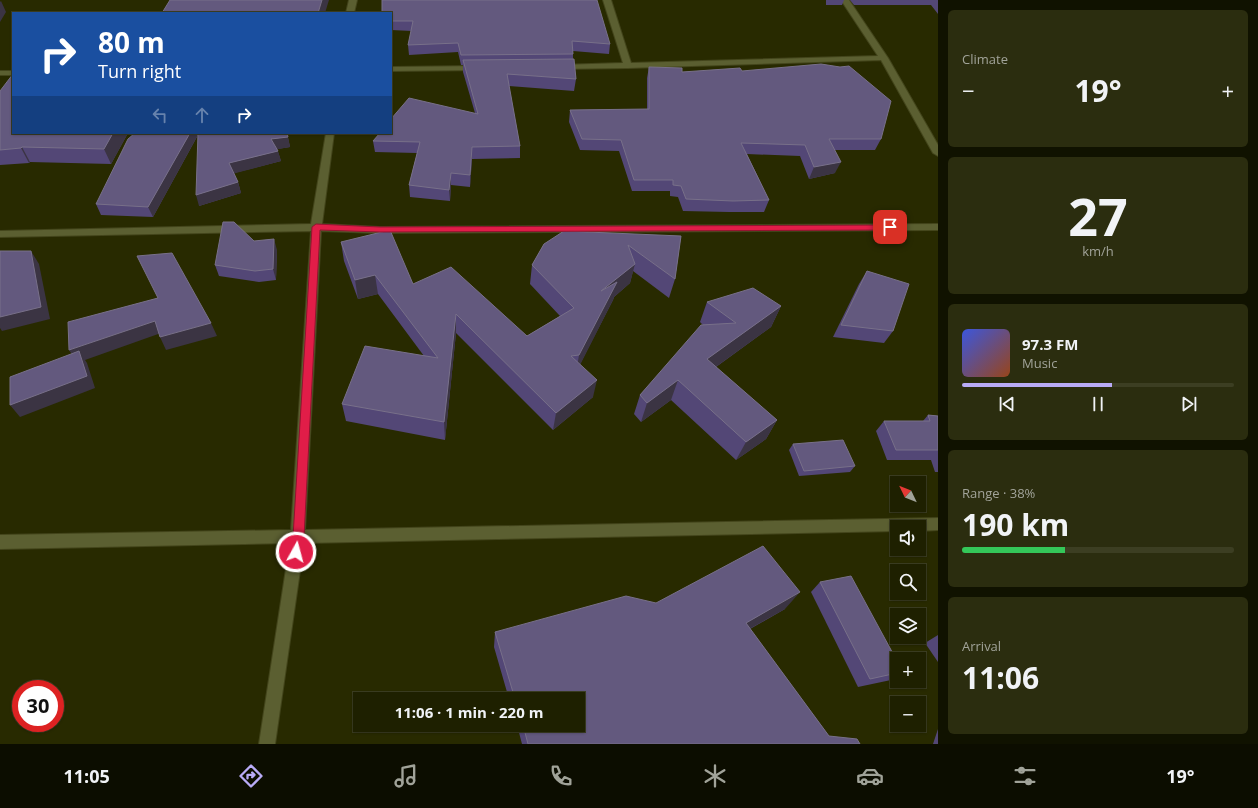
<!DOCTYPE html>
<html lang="en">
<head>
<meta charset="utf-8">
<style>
	:root { --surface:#1e2000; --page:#2b2d0f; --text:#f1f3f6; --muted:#a1a399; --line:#3c3e22; --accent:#b9abf7 }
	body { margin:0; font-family:"Open Sans",sans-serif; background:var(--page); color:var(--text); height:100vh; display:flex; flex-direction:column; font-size:15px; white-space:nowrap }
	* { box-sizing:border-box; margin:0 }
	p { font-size:13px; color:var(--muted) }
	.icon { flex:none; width:22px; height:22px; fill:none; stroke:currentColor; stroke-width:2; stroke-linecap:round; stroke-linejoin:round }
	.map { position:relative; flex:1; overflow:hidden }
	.side { display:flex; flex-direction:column; gap:10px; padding:10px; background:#101200; width:320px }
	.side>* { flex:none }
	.hud { position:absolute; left:12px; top:12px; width:380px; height:122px; border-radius:0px; box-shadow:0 1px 3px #0004,0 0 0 1px var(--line); background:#1a4fa0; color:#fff; overflow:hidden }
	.needle { width:26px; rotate:313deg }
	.buttons { position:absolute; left:890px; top:476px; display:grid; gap:8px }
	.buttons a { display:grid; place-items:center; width:36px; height:36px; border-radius:0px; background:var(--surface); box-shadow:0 1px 3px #0004,0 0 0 1px var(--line); font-size:20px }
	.speed { position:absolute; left:12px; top:680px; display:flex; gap:8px; font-size:20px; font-weight:700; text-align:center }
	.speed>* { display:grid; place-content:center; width:52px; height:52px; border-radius:50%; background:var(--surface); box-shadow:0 1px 3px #0004,0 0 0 1px var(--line); line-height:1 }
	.speed .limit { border:6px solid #d22; background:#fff; color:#111 }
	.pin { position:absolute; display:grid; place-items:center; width:34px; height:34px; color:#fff; margin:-17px; border-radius:8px; box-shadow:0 2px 6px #0006 }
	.me { position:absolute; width:44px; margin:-22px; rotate:7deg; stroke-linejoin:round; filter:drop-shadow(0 0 3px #0008) }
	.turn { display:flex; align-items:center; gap:14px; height:84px; padding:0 20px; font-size:18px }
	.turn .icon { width:52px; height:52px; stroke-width:2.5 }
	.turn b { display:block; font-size:28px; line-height:34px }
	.lanes { display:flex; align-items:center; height:38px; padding:0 20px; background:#0003; justify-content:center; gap:20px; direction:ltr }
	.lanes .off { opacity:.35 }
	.big { font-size:30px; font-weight:700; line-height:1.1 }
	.side .widget { flex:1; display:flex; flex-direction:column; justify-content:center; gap:6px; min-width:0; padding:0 14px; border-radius:6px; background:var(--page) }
	.side .dial { align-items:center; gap:0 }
	.dial b { font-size:52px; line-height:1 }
	.song { display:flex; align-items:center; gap:12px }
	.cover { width:48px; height:48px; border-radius:6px; background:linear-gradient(135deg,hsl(230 70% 55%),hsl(20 70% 35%)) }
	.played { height:4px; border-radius:2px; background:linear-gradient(90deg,var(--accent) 55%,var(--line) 55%) }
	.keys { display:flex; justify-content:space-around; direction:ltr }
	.heat { display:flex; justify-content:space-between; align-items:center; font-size:22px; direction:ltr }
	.charge { height:6px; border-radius:3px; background:linear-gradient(90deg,#34c759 38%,var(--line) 0) }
	.trip { position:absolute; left:353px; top:692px; width:232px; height:40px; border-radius:0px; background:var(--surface); box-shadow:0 1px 3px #0004,0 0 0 1px var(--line); font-weight:700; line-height:40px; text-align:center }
	.tabs { display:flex; height:64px; justify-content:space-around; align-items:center; background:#0c0d00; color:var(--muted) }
	.tabs .icon { width:28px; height:28px }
	.tabs .on { color:var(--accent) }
	.tabs b { font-size:18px; color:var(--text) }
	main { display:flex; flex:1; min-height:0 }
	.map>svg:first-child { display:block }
</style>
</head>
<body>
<main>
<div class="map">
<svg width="938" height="744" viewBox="0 0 938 744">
	<rect width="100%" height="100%" fill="#282a00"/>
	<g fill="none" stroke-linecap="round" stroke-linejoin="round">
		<defs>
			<g id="minor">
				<polygon points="349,0 357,0 354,13 346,13"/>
				<polygon points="603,0 611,0 631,63 878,56 841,0 849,0 888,58 938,145 938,156 933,153 881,60 628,68 556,69 555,67 559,65 623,63"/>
				<polygon points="479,66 483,68 482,70 391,71 391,67"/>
				<rect x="0" y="71" width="13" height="4"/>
				<polygon points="326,133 334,133 322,224 380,227 938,224 938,230 380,233 321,231 305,530 938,518 938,530 919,531 919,527 897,527 897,531 304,543 275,744 259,744 290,543 0,549 0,535 291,530 311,231 0,237 0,231 311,224"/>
			</g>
		</defs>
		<use href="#minor" stroke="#43451b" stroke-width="2"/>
		<use href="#minor" fill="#5b5f31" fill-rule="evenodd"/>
	</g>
	<g fill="#534776">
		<polygon points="826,0 844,0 842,5 826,5"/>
		<polygon points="850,0 938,0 938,14 931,5 854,5"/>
		<polygon points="391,13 610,44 609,54 573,51 573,59 576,79 574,91 509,86 520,146 520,158 472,159 470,187 451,185 450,201 410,197 409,185 417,153 375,152 373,141 475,113 463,72 463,65 461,65 458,52 409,55 408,45 412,31 391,30"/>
		<polygon points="649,67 682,72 742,71 881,139 875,150 835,150 835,173 809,179 800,156 747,154 769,200 764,212 729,212 683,211 678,197 670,196 670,191 632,191 619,151 580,150 569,122 570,110 647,109 647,78"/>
		<polygon points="0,91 13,133 128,133 111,164 30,162 29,163 0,165"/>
		<polygon points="135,133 287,133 290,147 277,149 281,161 234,173 238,182 241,193 199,206 198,135 153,217 101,215 96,204"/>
		<polygon points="681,236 675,279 669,298 633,271 630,283 614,297 613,300 580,364 593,397 553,430 456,333 445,440 346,421 342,404 424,356 378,294 358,299 344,261 341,242 413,284 527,336 560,316 530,284 532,265 544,244"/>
		<polygon points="254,241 277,250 276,280 259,282 219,276 215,265"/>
		<polygon points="867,271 893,331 884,343 833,337 859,284"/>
		<polygon points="707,302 781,306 771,327 716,367 777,420 766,439 736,460 671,400 641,422 634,414 640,395 703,325 700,322"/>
		<polygon points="928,415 938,416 938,472 935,472 931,460 887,460 876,431 884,421 923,421"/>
		<polygon points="793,444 855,466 850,472 799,476 789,450"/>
		<polygon points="820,582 897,661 897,676 891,680 858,687 811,592"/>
		<polygon points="656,603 785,609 750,629 829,736 860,744 522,744 517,725 578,725 578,699 509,699 494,647 495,632"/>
		<polygon points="938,635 938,662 925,643"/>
		<polygon points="938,729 938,744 933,744"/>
	</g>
	<g fill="#3b3443">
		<polygon points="322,0 329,0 325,13 318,13"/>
		<polygon points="1,1 6,12 0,22 0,2"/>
		<polygon points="113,133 128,133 111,164 104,149"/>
		<polygon points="190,133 199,133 153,217 148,207"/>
		<polygon points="288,137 290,147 273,150 271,139"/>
		<polygon points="22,147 30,162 29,163 21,148"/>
		<polygon points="472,147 472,159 470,187 470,175"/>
		<polygon points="278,151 281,161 232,174 229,163"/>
		<polygon points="841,162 835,173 809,179 814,167"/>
		<polygon points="451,173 451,185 450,201 449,190"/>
		<polygon points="238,182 241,193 199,206 196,195"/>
		<polygon points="274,239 277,250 276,280 273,269"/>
		<polygon points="31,251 39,264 50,319 2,331 0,328 0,317"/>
		<polygon points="635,264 630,283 614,297 613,300 576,373 579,355 601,291"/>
		<polygon points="375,275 378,294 358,299 355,280"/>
		<polygon points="781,306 771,327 699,379 707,359"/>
		<polygon points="456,314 456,333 445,440 444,422"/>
		<polygon points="155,321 161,333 85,360 87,363 95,388 20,417 10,405 77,362 69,350"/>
		<polygon points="211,323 217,336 166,350 160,337"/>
		<polygon points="597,380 593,397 553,430 556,413"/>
		<polygon points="678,380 671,400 641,422 647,403"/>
		<polygon points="777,420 766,439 736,460 746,442"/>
		<polygon points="800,592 785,609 733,638 746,623"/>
	</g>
	<g fill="#63597e" stroke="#787089">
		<polygon points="170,0 322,0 318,13 162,13"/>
		<polygon points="382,0 597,0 610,44 572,41 573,54 461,55 458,43 408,45 413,21 391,21 391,13 382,13"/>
		<polygon points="574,59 576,79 507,74 520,146 472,147 470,175 451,173 449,190 409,185 420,142 373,141 380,133 391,133 391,119 409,98 478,114 463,60"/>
		<polygon points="821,64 840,67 849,66 891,101 881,139 829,139 841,162 814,167 805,145 741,143 769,200 733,201 686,199 681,186 673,185 673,180 634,180 621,140 582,139 570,110 649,109 649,67 682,68 682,72 740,68 742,71"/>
		<polygon points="13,74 13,133 113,133 104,149 22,147 21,148 0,150 0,91"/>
		<polygon points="135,133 190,133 148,207 96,204 128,139"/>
		<polygon points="198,133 287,133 288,137 271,139 278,151 229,163 238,182 196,195"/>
		<polygon points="223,222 234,222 254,241 274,239 273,269 255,271 215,265"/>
		<polygon points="390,230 413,284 451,267 527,336 574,308 532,265 544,244 564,231 681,236 675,279 628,245 635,264 601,291 617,282 579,355 571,356 597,380 556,413 456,314 444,422 342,404 365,346 438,358 375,275 355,280 341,242"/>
		<polygon points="0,251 31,251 41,307 0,317"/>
		<polygon points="172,253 211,323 160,337 155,321 69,350 68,322 158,298 137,256"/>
		<polygon points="867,271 909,284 893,331 841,325"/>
		<polygon points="753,288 781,306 707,359 777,420 746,442 678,380 647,403 640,395 701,325 736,323 707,302"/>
		<polygon points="79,351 87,376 10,405 10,377"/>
		<polygon points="928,415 938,416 938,450 896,450 884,421 930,421"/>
		<polygon points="843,440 855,466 804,471 793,444"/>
		<polygon points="763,546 800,592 746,623 829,736 857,739 860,744 528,744 523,725 578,725 578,699 515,699 495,632 626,596 656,603"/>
		<polygon points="851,576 897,661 897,673 870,679 820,582"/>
	</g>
	<polygon fill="#e11d48" stroke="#92132f" points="316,224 380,227 890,225 894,227 890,230 380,232 320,230 304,537 300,555 296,557 292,555 291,552 293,537 312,227"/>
</svg>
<div class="buttons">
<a><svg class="needle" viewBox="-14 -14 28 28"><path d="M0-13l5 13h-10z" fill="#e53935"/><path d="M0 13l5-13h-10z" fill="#a1a399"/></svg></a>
<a><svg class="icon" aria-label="sound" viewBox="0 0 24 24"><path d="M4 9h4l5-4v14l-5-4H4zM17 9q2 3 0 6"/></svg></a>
<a><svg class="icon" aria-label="search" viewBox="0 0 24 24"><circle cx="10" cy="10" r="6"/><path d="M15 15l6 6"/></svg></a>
<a><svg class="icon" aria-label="layers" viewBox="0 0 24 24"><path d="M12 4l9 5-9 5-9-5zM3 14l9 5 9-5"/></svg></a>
<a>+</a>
<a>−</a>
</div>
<div class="speed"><div class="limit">30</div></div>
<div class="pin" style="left:890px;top:227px;background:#d93025"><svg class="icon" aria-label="arrive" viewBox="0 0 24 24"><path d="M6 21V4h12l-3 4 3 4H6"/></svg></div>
<svg class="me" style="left:296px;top:552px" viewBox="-20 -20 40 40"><circle r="17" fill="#e11d48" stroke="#fff" stroke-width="3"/><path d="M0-11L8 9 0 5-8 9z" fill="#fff"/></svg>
<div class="trip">11:06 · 1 min · 220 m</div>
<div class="hud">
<div class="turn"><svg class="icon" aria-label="right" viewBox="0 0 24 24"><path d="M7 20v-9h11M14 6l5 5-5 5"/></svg><div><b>80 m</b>Turn right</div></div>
<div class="lanes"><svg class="icon off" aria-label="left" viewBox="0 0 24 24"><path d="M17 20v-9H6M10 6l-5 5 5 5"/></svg><svg class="icon off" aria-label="ahead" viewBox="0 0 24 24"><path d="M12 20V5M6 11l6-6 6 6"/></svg><svg class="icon" aria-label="right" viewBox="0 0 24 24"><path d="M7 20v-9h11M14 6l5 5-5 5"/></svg></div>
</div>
</div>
<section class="side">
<div class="widget"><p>Climate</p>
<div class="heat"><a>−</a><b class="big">19°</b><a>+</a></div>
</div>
<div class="widget dial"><b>27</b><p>km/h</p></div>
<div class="widget">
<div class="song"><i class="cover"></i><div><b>97.3 FM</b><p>Music</p></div></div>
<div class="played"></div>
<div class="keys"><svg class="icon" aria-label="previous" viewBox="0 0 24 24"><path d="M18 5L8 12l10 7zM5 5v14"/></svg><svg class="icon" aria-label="pause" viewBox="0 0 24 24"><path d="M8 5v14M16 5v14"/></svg><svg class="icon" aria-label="next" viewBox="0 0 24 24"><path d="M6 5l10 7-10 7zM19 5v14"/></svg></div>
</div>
<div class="widget"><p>Range · 38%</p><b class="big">190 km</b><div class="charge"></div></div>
<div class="widget"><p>Arrival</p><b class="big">11:06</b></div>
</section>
</main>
<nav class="tabs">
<b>11:05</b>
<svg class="icon on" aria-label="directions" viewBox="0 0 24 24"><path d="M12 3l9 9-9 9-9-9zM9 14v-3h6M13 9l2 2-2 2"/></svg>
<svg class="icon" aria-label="music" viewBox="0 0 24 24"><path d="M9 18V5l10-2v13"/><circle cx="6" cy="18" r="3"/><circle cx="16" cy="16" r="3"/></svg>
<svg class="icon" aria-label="phone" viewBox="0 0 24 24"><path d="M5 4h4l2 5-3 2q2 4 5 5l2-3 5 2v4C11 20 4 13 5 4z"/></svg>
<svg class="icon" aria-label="climate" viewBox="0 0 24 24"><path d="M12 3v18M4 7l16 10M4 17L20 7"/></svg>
<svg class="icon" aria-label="car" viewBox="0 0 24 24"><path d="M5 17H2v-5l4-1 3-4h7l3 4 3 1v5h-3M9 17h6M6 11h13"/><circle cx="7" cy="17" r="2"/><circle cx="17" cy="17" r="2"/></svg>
<svg class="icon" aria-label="filters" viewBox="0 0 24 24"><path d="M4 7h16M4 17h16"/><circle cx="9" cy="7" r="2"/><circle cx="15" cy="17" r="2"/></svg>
<b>19°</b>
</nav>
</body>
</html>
